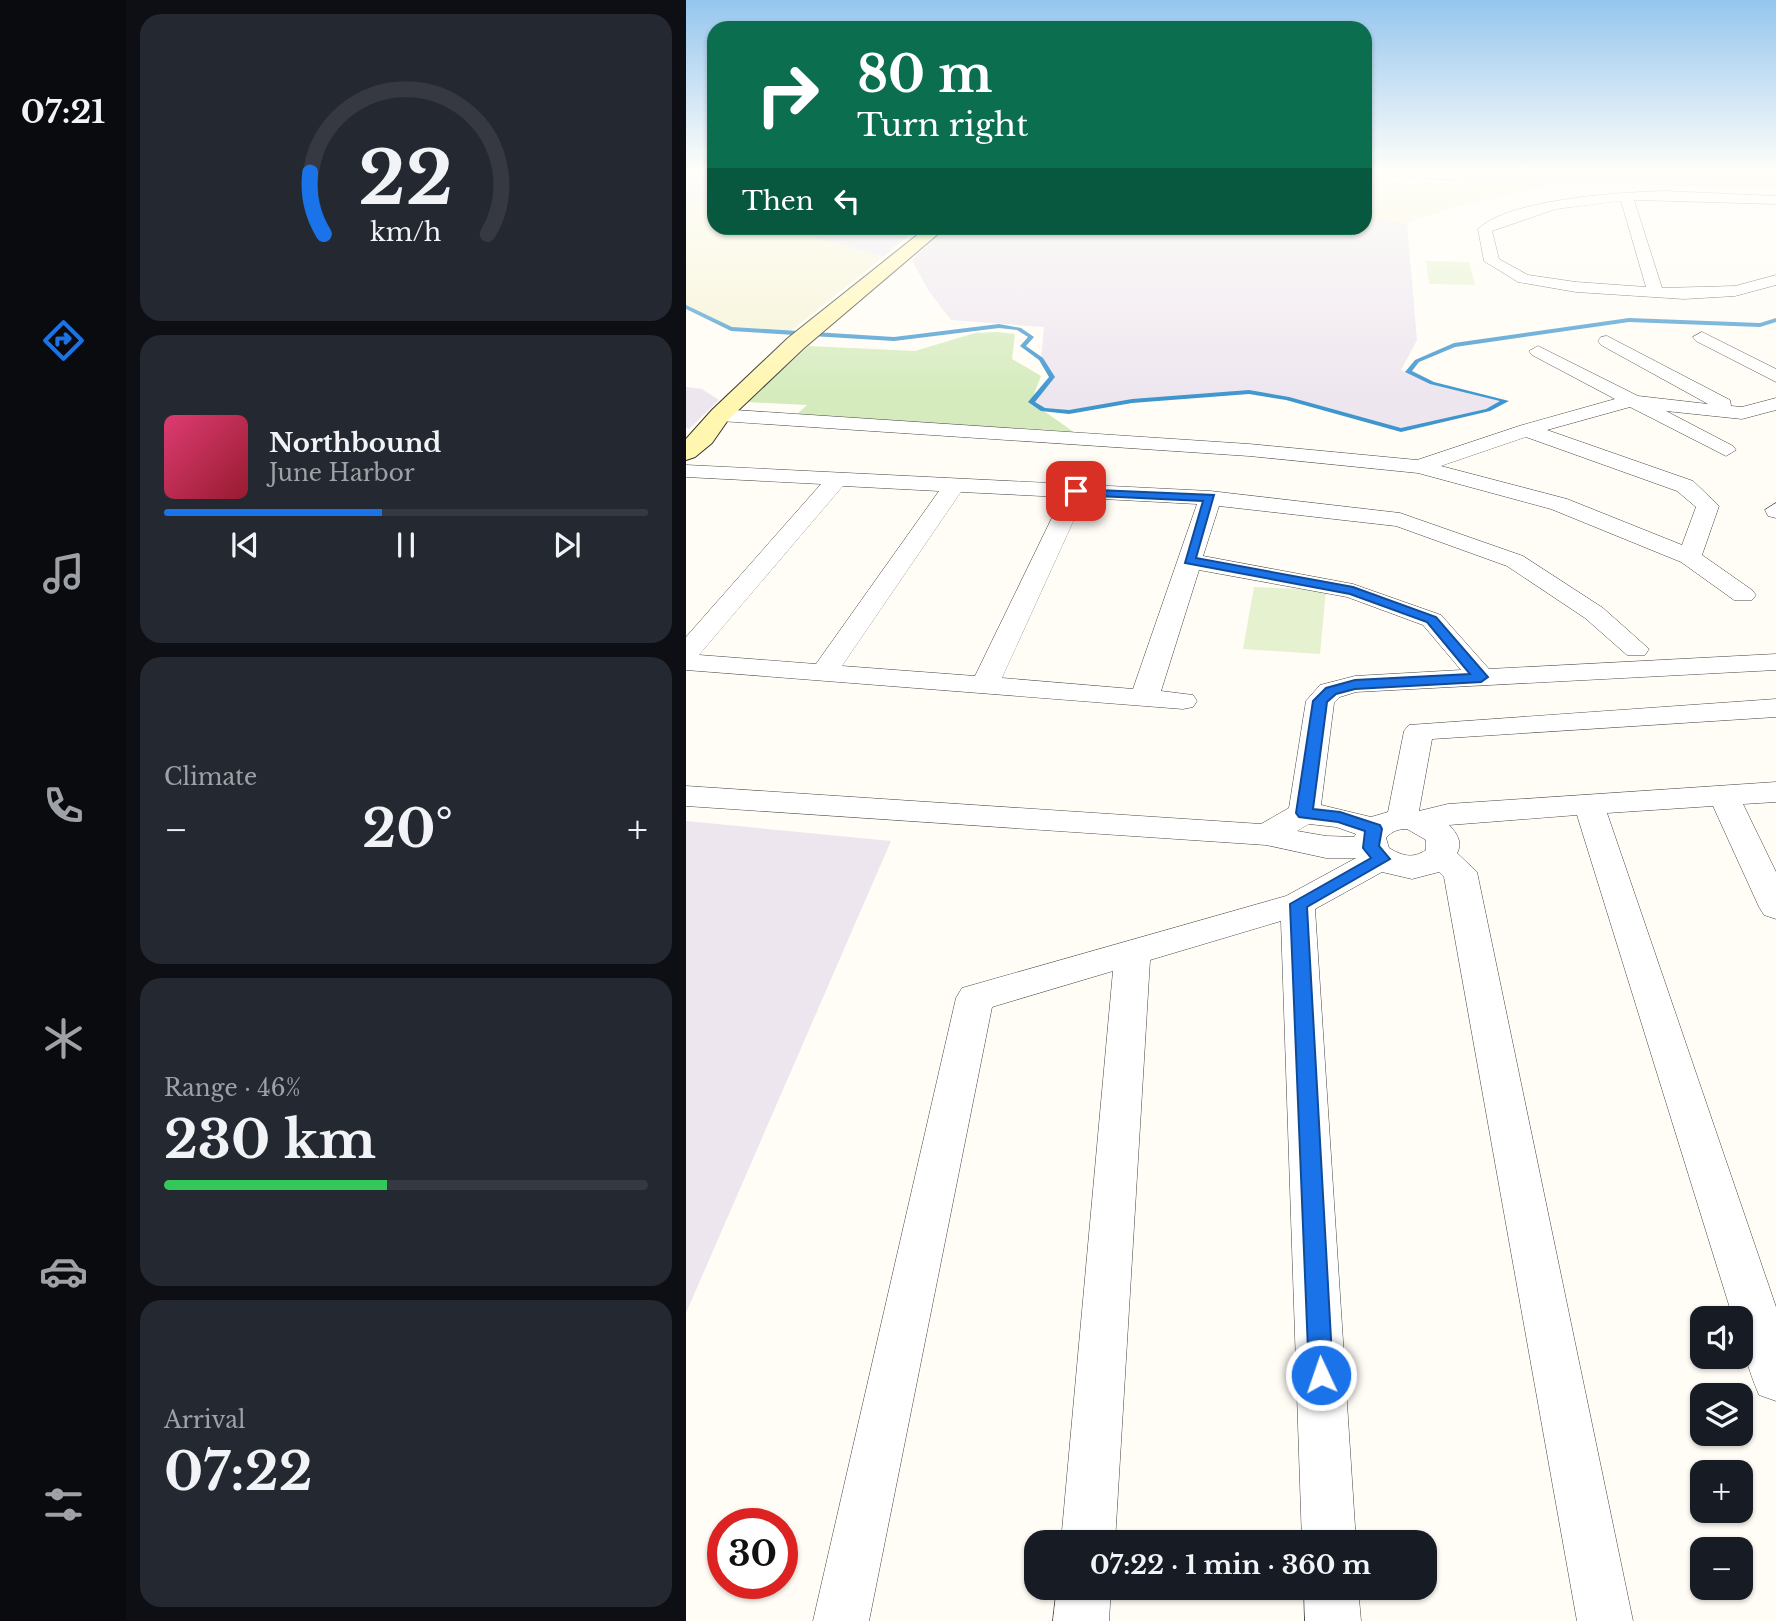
<!DOCTYPE html>
<html lang="en">
<head>
<meta charset="utf-8">
<style>
	:root { --surface:#171b24; --page:#242831; --text:#f1f3f6; --muted:#9ea1a6; --line:#363941; --accent:#1a73e8 }
	body { margin:0; font-family:"Libre Baskerville",serif; background:var(--page); color:var(--text); height:100vh; display:flex; flex-direction:column; font-size:26px; white-space:nowrap }
	* { box-sizing:border-box; margin:0 }
	p { font-size:23px; color:var(--muted) }
	.icon { flex:none; width:38px; height:38px; fill:none; stroke:currentColor; stroke-width:2; stroke-linecap:round; stroke-linejoin:round }
	.map { position:relative; flex:1; overflow:hidden }
	.drawer { display:flex; flex-direction:column; gap:14px; padding:14px; background:#0d0f14; width:560px }
	.drawer>* { flex:none }
	.banner { position:absolute; left:21px; top:21px; width:665px; height:214px; border-radius:21px; box-shadow:0 2px 5px #0004; background:#0b6e4f; color:#fff; overflow:hidden }
	.controls { position:absolute; left:1004px; top:1306px; display:grid; gap:14px }
	.controls a { display:grid; place-items:center; width:63px; height:63px; border-radius:14px; background:var(--surface); box-shadow:0 2px 5px #0004; font-size:35px }
	.speed { position:absolute; left:21px; top:1508px; display:flex; gap:14px; font-size:35px; font-weight:700; text-align:center }
	.speed>* { display:grid; place-content:center; width:91px; height:91px; border-radius:50%; background:var(--surface); box-shadow:0 2px 5px #0004; line-height:1 }
	.speed .limit { border:10px solid #d22; background:#fff; color:#111 }
	.pin { position:absolute; display:grid; place-items:center; width:60px; height:60px; color:#fff; margin:-30px; border-radius:14px; box-shadow:0 4px 10px #0006 }
	.me { position:absolute; width:77px; margin:-38px; rotate:357deg; stroke-linejoin:round; filter:drop-shadow(0 0 5px #0008) }
	.turn { display:flex; align-items:center; gap:24px; height:147px; padding:0 35px; font-size:32px }
	.turn .icon { width:91px; height:91px; stroke-width:2.5 }
	.turn b { display:block; font-size:49px; line-height:60px }
	.then { display:flex; align-items:center; height:66px; padding:0 35px; background:#0003; gap:14px; font-size:26px }
	.big { font-size:52px; font-weight:700; line-height:1.1 }
	.drawer .widget { flex:1; display:flex; flex-direction:column; justify-content:center; gap:10px; min-width:0; padding:0 24px; border-radius:21px; background:var(--page) }
	.drawer .dial { align-items:center; gap:0 }
	.dial svg { height:182px; overflow:visible; fill:none; stroke:var(--line); stroke-width:7; stroke-linecap:round; text-anchor:middle }
	.dial text { fill:var(--text); stroke:none }
	.song { display:flex; align-items:center; gap:21px }
	.cover { width:84px; height:84px; border-radius:10px; background:linear-gradient(135deg,hsl(340 70% 55%),hsl(350 70% 35%)) }
	.played { height:7px; border-radius:4px; background:linear-gradient(90deg,var(--accent) 45%,var(--line) 45%) }
	.keys { display:flex; justify-content:space-around; direction:ltr }
	.heat { display:flex; justify-content:space-between; align-items:center; font-size:38px; direction:ltr }
	.charge { height:10px; border-radius:5px; background:linear-gradient(90deg,#34c759 46%,var(--line) 0) }
	.trip { position:absolute; left:338px; top:1530px; width:413px; height:70px; border-radius:21px; background:var(--surface); box-shadow:0 2px 5px #0004; font-weight:700; line-height:70px; text-align:center }
	main { display:flex; flex:1; min-height:0 }
	.menu { display:flex; flex-direction:column; width:126px; justify-content:space-around; align-items:center; background:#090b0e; color:var(--muted) }
	.menu .icon { width:49px; height:49px }
	.menu .on { color:var(--accent) }
	.menu b { font-size:32px; color:var(--text) }
	.map>svg:first-child { display:block }
</style>
</head>
<body>
<main>
<nav class="menu">
<b>07:21</b>
<svg class="icon on" aria-label="directions" viewBox="0 0 24 24"><path d="M12 3l9 9-9 9-9-9zM9 14v-3h6M13 9l2 2-2 2"/></svg>
<svg class="icon" aria-label="music" viewBox="0 0 24 24"><path d="M9 18V5l10-2v13"/><circle cx="6" cy="18" r="3"/><circle cx="16" cy="16" r="3"/></svg>
<svg class="icon" aria-label="phone" viewBox="0 0 24 24"><path d="M5 4h4l2 5-3 2q2 4 5 5l2-3 5 2v4C11 20 4 13 5 4z"/></svg>
<svg class="icon" aria-label="climate" viewBox="0 0 24 24"><path d="M12 3v18M4 7l16 10M4 17L20 7"/></svg>
<svg class="icon" aria-label="car" viewBox="0 0 24 24"><path d="M5 17H2v-5l4-1 3-4h7l3 4 3 1v5h-3M9 17h6M6 11h13"/><circle cx="7" cy="17" r="2"/><circle cx="17" cy="17" r="2"/></svg>
<svg class="icon" aria-label="filters" viewBox="0 0 24 24"><path d="M4 7h16M4 17h16"/><circle cx="9" cy="7" r="2"/><circle cx="15" cy="17" r="2"/></svg>
</nav>
<section class="drawer">
<div class="widget dial"><svg viewBox="0 0 100 80">
<path d="M14 69A42 42 0 1 1 86 69"/>
<path d="M14 69A42 42 0 0 1 8 42" stroke="#1a73e8"/>
<text x="50" y="56" font-size="32" font-weight="700">22</text>
<text x="50" y="72" font-size="11">km/h</text>
</svg></div>
<div class="widget">
<div class="song"><i class="cover"></i><div><b>Northbound</b><p>June Harbor</p></div></div>
<div class="played"></div>
<div class="keys"><svg class="icon" aria-label="previous" viewBox="0 0 24 24"><path d="M18 5L8 12l10 7zM5 5v14"/></svg><svg class="icon" aria-label="pause" viewBox="0 0 24 24"><path d="M8 5v14M16 5v14"/></svg><svg class="icon" aria-label="next" viewBox="0 0 24 24"><path d="M6 5l10 7-10 7zM19 5v14"/></svg></div>
</div>
<div class="widget"><p>Climate</p>
<div class="heat"><a>−</a><b class="big">20°</b><a>+</a></div>
</div>
<div class="widget"><p>Range · 46%</p><b class="big">230 km</b><div class="charge"></div></div>
<div class="widget"><p>Arrival</p><b class="big">07:22</b></div>
</section>
<div class="map">
<svg width="1090" height="1621" viewBox="0 0 1090 1621">
	<rect width="100%" height="100%" fill="#fffdf5"/>
	<g fill="#eee6ef">
		<polygon points="28,170 28,207 0,199 0,179"/>
		<polygon points="786,170 1090,170 1090,189 776,180"/>
		<polygon points="679,218 721,223 731,340 715,370 746,383 820,401 802,410 715,430 601,398 563,392 447,401 383,412 357,410 345,402 366,377 355,359 358,327 265,320 242,290 226,260 260,228 679,228"/>
		<polygon points="97,228 231,228 197,257"/>
		<polygon points="0,387 16,389 33,400 3,429 0,428"/>
		<polygon points="0,821 205,841 0,1313"/>
	</g>
	<g fill="#f6f3d4">
		<polygon points="776,180 890,184 849,188 767,207 721,223 679,218 679,182 770,186"/>
		<polygon points="0,199 28,207 28,228 97,228 197,257 101,334 45,329 0,307"/>
	</g>
	<polygon fill="#d5ebbd" points="311,332 329,334 326,359 355,376 345,402 392,435 108,417 121,405 60,402 123,346 229,351 289,333"/>
	<g fill="#e6f2cf">
		<polygon points="1022,175 1089,178 1090,186 1025,183"/>
		<polygon points="740,261 783,262 789,285 743,284"/>
		<polygon points="568,587 640,590 634,654 557,649"/>
	</g>
	<g fill="none" stroke-linecap="round" stroke-linejoin="round">
		<polygon fill="#3f96cf" fill-rule="evenodd" points="0,305 46,327 208,337 313,324 335,328 348,337 340,346 357,358 369,377 349,402 359,408 383,410 446,399 563,390 603,397 715,428 800,409 814,401 744,384 719,372 729,360 768,343 943,318 1074,323 1090,318 1090,322 1074,327 943,322 769,347 733,362 726,371 748,382 823,401 804,411 715,432 600,400 563,394 446,403 383,414 355,411 342,402 363,377 353,360 334,346 342,337 331,330 313,328 208,341 45,331 0,309"/>
		<defs>
			<g id="street">
				<polygon points="703,170 779,170 769,180 708,176 704,175"/>
				<path d="M979,191L1090,196V204L948,200L976,288L1049,286L1090,275V285L1049,296L998,299L890,292L832,282L798,261L792,229C823,199 936,192 979,191ZM935,201L960,287L890,282L842,275L813,259L806,231L870,209Z"/>
				<polygon points="1016,332 1090,369 1090,382 1010,341 1007,337"/>
				<path d="M921,336L1044,400L1045,406L1056,407L1090,398V410L1056,419L980,411L1047,446L1050,450L1040,456L944,407L861,430L1007,481L1033,506L1016,555L1066,590L1070,595L1066,600H1048L995,562L865,509L732,473L563,456L34,421L24,415L34,409L563,444L731,460L833,426L929,399L846,355L843,351L852,346L952,396L1022,404L915,345L912,341L915,337ZM840,437L991,491L1010,507L996,545L881,499L755,466Z"/>
				<path d="M0,465L524,491L714,513L837,556L917,608L963,649L959,655H941L899,618L821,566L710,526L533,506L517,556L667,584L755,615L803,669L1090,654V670L670,692L654,697L648,703L635,805L685,817L702,812L718,731L723,725L1090,699V717L746,739L733,811L762,804L1090,782V802L1057,804L1090,872V919L1078,915L1073,907L1027,806L921,813L1090,1307V1401L1073,1395C1062,1369 1055,1346 1055,1318H1047L891,815L763,825C771,833 777,843 771,853L791,872L947,1621H891L758,877L753,872L726,879L696,872L629,909L670,1542H616L595,921L464,960L429,1542H375L427,971L306,1007L183,1621H127L270,998L276,988L600,896L670,858H640L580,845L0,806V786L575,824L603,808L620,701L634,685L669,676L775,670L737,625L661,597L513,570L475,691L507,695L511,701L507,707L497,709L0,670V637L135,484L0,477ZM157,486L253,491L130,664L13,655ZM275,492L376,497L289,676L156,666ZM398,498L511,504L447,689L316,678ZM623,824L650,827L670,834L668,837L640,836L611,831ZM721,829L740,840V850C726,859 717,856 703,848L700,838C706,831 712,829 721,829Z"/>
				<polygon points="1090,503 1090,518 1082,516 1079,510"/>
				<polygon points="371,1587 425,1587 423,1621 367,1621"/>
				<polygon points="618,1587 672,1587 675,1621 619,1621"/>
			</g>
			<polygon id="secondary" points="240,228 259,228 118,348 42,420 26,443 9,457 0,460 0,439 26,410 102,338"/>
		</defs>
		<use href="#street" stroke="#444" stroke-width="1"/>
		<use href="#secondary" stroke="#333" stroke-width="2"/>
		<use href="#street" fill="#fff" fill-rule="evenodd"/>
		<use href="#secondary" fill="#fff6b0" fill-rule="evenodd"/>
	</g>
	<linearGradient id="sky" x2="0" y2="1"><stop stop-color="#95c6ee"/><stop offset="0.43" stop-color="#fffefa"/><stop offset="1" stop-color="#fffefa" stop-opacity="0"/></linearGradient>
	<rect width="1090" height="397" fill="url(#sky)"/>
	<polygon fill="#1a73e8" stroke="#114b97" stroke-width="2" points="387,489 528,495 510,558 667,587 750,617 802,677 795,682 669,689 650,694 641,702 627,809 654,812 694,825 696,829 693,846 704,859 621,907 647,1375 644,1384 635,1387 626,1384 623,1375 604,904 685,858 677,848 679,831 652,822 613,817 610,813 627,701 640,688 669,680 784,674 741,622 664,594 499,563 517,501 390,495 385,491"/>
</svg>
<div class="controls">
<a><svg class="icon" aria-label="sound" viewBox="0 0 24 24"><path d="M4 9h4l5-4v14l-5-4H4zM17 9q2 3 0 6"/></svg></a>
<a><svg class="icon" aria-label="layers" viewBox="0 0 24 24"><path d="M12 4l9 5-9 5-9-5zM3 14l9 5 9-5"/></svg></a>
<a>+</a>
<a>−</a>
</div>
<div class="speed"><div class="limit">30</div></div>
<div class="pin" style="left:390px;top:491px;background:#d93025"><svg class="icon" aria-label="arrive" viewBox="0 0 24 24"><path d="M6 21V4h12l-3 4 3 4H6"/></svg></div>
<svg class="me" style="left:635px;top:1375px" viewBox="-20 -20 40 40"><circle r="17" fill="#1a73e8" stroke="#fff" stroke-width="3"/><path d="M0-11L8 9 0 5-8 9z" fill="#fff"/></svg>
<div class="trip">07:22 · 1 min · 360 m</div>
<div class="banner">
<div class="turn"><svg class="icon" aria-label="right" viewBox="0 0 24 24"><path d="M7 20v-9h11M14 6l5 5-5 5"/></svg><div><b>80 m</b>Turn right</div></div>
<div class="then">Then<svg class="icon" aria-label="left" viewBox="0 0 24 24"><path d="M17 20v-9H6M10 6l-5 5 5 5"/></svg></div>
</div>
</div>
</main>
</body>
</html>
